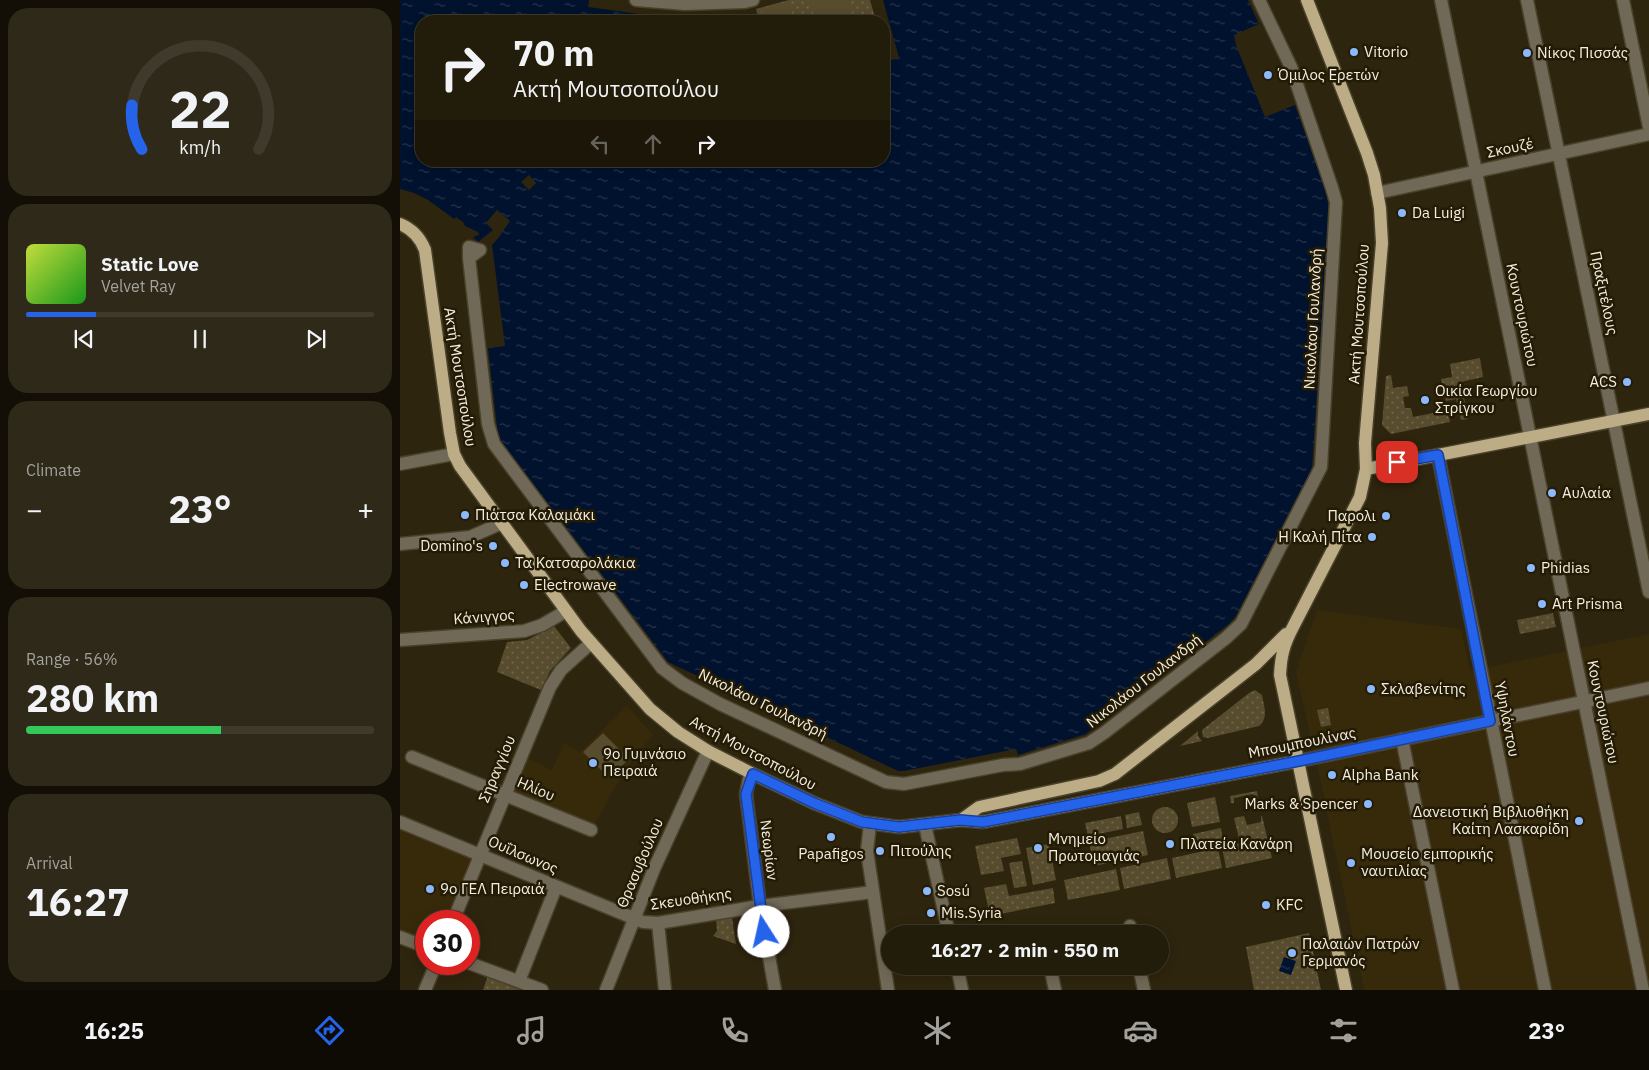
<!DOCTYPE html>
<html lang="en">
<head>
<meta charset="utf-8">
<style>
	:root { --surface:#221c0a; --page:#2e2918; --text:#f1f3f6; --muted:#a2a19c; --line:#3f3a2b; --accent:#2563eb }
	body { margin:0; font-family:"IBM Plex Sans",sans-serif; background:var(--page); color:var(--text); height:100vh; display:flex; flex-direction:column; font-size:19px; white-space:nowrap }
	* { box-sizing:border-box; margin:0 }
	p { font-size:16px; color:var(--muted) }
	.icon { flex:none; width:28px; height:28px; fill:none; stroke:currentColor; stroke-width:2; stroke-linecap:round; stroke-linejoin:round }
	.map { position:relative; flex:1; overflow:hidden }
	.side { display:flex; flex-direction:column; gap:8px; padding:8px; background:#130f06; width:400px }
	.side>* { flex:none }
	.hud { position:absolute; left:15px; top:15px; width:475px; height:152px; border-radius:20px; box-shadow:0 2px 12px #0003,0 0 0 1px var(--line); background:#221c0a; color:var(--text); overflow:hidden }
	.speed { position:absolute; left:15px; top:910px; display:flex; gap:10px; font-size:25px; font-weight:700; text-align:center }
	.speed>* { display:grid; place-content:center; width:65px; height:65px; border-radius:50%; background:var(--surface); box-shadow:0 2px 12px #0003,0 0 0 1px var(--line); line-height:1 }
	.speed .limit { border:8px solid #d22; background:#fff; color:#111 }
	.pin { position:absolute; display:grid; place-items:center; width:42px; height:42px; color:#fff; margin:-21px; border-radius:10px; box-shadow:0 2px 8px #0006 }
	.me { position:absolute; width:55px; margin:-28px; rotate:350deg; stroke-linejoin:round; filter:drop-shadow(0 0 4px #0008) }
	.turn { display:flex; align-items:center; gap:18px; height:105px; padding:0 15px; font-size:22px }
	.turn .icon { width:65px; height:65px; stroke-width:2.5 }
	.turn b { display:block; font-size:35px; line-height:42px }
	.lanes { display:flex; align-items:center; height:48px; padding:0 15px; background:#0003; justify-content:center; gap:25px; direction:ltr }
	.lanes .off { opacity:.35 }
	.big { font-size:38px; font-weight:800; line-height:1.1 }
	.side .widget { flex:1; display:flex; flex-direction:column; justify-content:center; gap:8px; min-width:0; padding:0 18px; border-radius:20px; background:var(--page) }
	.side .dial { align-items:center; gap:0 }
	.dial svg { height:130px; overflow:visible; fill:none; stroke:var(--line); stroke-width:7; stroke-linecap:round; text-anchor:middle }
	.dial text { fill:var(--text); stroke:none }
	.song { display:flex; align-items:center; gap:15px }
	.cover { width:60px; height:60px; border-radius:8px; background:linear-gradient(135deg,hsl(70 70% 55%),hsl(120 70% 35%)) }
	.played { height:5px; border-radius:2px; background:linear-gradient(90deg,var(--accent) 20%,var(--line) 20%) }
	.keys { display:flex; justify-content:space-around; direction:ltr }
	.heat { display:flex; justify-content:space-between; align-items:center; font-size:28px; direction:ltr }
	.charge { height:8px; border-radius:4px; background:linear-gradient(90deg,#34c759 56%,var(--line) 0) }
	.trip { position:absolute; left:481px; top:925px; width:288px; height:50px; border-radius:25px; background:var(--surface); box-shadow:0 2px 12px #0003,0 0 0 1px var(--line); font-weight:800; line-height:50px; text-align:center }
	.tab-bar { display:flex; height:80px; justify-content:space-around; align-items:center; background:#0e0b04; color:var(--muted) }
	.tab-bar .icon { width:35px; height:35px }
	.tab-bar .on { color:var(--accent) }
	.tab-bar b { font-size:22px; color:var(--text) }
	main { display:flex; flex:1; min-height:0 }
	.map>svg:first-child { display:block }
</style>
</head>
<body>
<main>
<section class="side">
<div class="widget dial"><svg viewBox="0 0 100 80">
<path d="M14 69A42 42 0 1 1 86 69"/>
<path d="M14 69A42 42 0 0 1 8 42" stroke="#2563eb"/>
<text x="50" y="56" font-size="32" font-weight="700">22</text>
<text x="50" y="72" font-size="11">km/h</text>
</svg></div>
<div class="widget">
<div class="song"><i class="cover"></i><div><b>Static Love</b><p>Velvet Ray</p></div></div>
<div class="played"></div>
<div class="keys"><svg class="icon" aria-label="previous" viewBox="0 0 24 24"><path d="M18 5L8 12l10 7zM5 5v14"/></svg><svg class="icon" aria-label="pause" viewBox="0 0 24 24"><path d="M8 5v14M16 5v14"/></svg><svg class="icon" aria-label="next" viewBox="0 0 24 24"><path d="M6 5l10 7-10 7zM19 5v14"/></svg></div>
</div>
<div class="widget"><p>Climate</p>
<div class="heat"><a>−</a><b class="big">23°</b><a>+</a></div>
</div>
<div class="widget"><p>Range · 56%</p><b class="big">280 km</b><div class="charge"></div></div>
<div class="widget"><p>Arrival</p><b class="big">16:27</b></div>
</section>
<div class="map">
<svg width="1249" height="990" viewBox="0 0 1249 990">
	<defs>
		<pattern id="green-dots" width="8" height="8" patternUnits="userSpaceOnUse" patternTransform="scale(1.25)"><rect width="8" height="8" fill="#584c2e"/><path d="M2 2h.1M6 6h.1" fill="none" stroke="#71664c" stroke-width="1.8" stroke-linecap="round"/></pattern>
		<pattern id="water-ripples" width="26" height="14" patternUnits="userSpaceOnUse" patternTransform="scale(1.25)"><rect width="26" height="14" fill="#01122e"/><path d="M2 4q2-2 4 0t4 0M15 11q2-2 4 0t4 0" fill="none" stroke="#27354c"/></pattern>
	</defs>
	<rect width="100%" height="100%" fill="#2e250e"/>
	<g fill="#362a0b">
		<polygon points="917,610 1061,629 1070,671 1249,634 1249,990 964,990 917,764 896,673"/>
		<polygon points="227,706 253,735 233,759 214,789 193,827 112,792 127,758 152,770 164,743 180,752"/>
		<polygon points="0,829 72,858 47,921 26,921 26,941 0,930"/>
	</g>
	<g fill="url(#green-dots)">
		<polygon points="389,0 470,0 476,21 359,21 356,9"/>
		<polygon points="1080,358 1083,377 1061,382 1068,419 1061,420 1056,399 1046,401 1041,379 1052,377 1050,364"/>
		<polygon points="991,375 993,388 1007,386 1009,396 1003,397 1005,408 1011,408 1013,417 1048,410 1050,422 991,434 982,425 986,376"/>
		<polygon points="1153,613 1156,627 1120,634 1117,620"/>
		<polygon points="154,626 171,648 150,671 141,690 97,672 107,642 127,640"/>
		<path d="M855,690L862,695C864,706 869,718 859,726L808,738L803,737L802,730L849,693Z"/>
		<polygon points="928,708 931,725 921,727 917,710"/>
		<polygon points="798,731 798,736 802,741 780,746"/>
		<polygon points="857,791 858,799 855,799 853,794 834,798 834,803 831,803 830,796"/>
		<polygon points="815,797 820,822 792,827 787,803"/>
		<circle cx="765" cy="820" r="13"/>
		<polygon points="739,812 742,825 727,828 725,815"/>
		<polygon points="721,816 723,829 688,836 685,823"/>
		<polygon points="844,816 847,825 861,822 861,816 862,816 872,858 826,868 822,847 840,843 834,818"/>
		<polygon points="821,828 823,840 795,846 793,834"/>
		<polygon points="743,831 748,855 694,866 689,842"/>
		<polygon points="617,838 621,854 601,858 604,871 581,875 575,846"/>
		<polygon points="649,844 656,880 633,885 626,848"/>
		<polygon points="818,848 822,868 776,878 772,858"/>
		<polygon points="767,858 771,879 724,889 720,868"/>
		<polygon points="622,861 627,886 614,888 609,863"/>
		<polygon points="716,869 720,890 668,900 664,880"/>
		<polygon points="606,884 609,896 653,888 655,903 590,916 584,888"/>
		<polygon points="332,917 336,944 313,936 317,931 316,919"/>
		<polygon points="909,933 921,990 854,990 846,947"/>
		<polygon points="88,975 127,990 83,990"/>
	</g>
	<g fill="#584c2e">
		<polygon points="410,0 449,0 454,21 415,21"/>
		<polygon points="389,1 394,21 365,21 361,9"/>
		<polygon points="203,733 229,759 209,778 183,752"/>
	</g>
	<g fill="url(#water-ripples)" fill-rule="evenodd">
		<path d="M0,0H189L188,7L246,15V19L255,20V16L280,21H21V161H484V62L499,58L483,0H848L859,24L834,35L836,45L865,117L895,105L926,191L929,207L912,468L836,616L829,624L686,734L618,755L616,749L504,771H498L268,662L100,440L98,436L88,348L105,346L92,245C100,237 104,229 110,221L97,210L86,223L93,230L78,242L73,237L79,235L78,232L65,226L63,222L56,217L54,219L28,200L14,193L0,189ZM129,175L136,183L129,190L121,182Z"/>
		<polygon points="884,957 896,961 891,975 879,971"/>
	</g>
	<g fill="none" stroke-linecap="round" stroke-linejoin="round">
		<defs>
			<g id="minor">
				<polyline points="236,0 285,4 345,2 353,0"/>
				<polyline points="1041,0 1243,990"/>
				<polyline points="1127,0 1249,592"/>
				<polyline points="1223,0 1249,127"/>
				<polyline points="977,193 1249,134"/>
				<polyline points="69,258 80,250 69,247 69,258 88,424 94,444 240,639 262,668 282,683 320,704 486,782 504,784 603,765 620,764 689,743 704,733 826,638 841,624 921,467 936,202 932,188 891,67 859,0"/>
				<polyline points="1038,455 1145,990"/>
				<polyline points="0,464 54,454"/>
				<polyline points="0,544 70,537 102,523"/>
				<polyline points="0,640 124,631 142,625 166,611"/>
				<polyline points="1002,739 1053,990"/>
				<polyline points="12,757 191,830"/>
				<polyline points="899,761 1249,688"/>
				<polyline points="353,774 349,779 346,794 360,906 375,990"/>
				<polyline points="0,822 243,922 258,923 360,906 473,892"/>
				<polyline points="470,824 467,851 488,990"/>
				<polyline points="525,825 549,934"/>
				<polyline points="53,921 150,687 161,670 191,643"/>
				<polyline points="258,923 265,990"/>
				<polyline points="730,926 731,934"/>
				<polyline points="0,937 26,947"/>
				<polyline points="69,963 142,990"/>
				<polyline points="557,966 562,990"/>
				<polyline points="650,966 655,990"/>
				<polyline points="739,966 744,990"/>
				<polyline points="119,981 156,887"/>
				<polyline points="25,990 36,964"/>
				<polyline points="206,990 254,869 308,751"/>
			</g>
			<g id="major">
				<path d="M907,0L967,153L974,175L980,208L982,243L965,443L966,469L960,497L893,627C884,644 881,655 880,675L946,990"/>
				<path d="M0,224C12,229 20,237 25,250L50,433L54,454L60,466L181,631L250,709L278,732L308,751L353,774L414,803L462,822L499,827L561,820L583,822L899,761"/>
				<polyline points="966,469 1249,414"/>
				<polyline points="561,820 579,807 699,781 715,774 856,664 886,634"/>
			</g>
		</defs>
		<use href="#minor" stroke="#4a412b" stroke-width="15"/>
		<use href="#major" stroke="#4a412b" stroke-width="15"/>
		<use href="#minor" stroke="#716957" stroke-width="12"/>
		<use href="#major" stroke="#bcad87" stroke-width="12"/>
	</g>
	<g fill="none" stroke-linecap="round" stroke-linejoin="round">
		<defs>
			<polyline id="route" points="364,932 346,794 353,774 414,803 462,822 499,827 560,820 583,822 899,761 1090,721 1038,455 997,462"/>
		</defs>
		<use href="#route" stroke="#184099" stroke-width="12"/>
		<use href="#route" stroke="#2563eb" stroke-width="9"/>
	</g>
	<g fill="#8bb9fc" stroke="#241b05" stroke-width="2">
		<circle cx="954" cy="52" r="5"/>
		<circle cx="1127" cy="53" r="5"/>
		<circle cx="868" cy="75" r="5"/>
		<circle cx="1002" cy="213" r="5"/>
		<circle cx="1227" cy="382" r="5"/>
		<circle cx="1025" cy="400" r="5"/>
		<circle cx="1152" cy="493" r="5"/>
		<circle cx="65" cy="515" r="5"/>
		<circle cx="986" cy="516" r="5"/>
		<circle cx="972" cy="537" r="5"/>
		<circle cx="93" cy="546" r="5"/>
		<circle cx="105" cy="563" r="5"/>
		<circle cx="1131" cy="568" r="5"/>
		<circle cx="124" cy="585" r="5"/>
		<circle cx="1142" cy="604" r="5"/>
		<circle cx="971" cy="689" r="5"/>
		<circle cx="193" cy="763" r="5"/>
		<circle cx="932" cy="775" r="5"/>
		<circle cx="968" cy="804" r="5"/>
		<circle cx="1179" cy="821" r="5"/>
		<circle cx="431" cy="837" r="5"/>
		<circle cx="770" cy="844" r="5"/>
		<circle cx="638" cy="848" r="5"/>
		<circle cx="480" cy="851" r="5"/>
		<circle cx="951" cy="863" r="5"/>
		<circle cx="30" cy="889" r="5"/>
		<circle cx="527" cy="891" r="5"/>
		<circle cx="866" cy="905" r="5"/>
		<circle cx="531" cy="913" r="5"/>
		<circle cx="892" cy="953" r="5"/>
	</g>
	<g text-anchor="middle" stroke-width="5" stroke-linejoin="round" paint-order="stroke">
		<g font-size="15" fill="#f4eee0" stroke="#241b05" text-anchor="start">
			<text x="964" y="57">Vitorio</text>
			<text x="1137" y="58">Νίκος Πισσάς</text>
			<text x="878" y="80">Όμιλος Ερετών</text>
			<text x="1012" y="218">Da Luigi</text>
			<text x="1217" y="387" text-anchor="end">ACS</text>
			<text x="1035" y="396">Οικία Γεωργίου<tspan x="1035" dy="17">Στρίγκου</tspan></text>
			<text x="1162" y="498">Αυλαία</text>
			<text x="75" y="520">Πιάτσα Καλαμάκι</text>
			<text x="976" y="521" text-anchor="end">Παρολι</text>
			<text x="962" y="542" text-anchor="end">Η Καλή Πίτα</text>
			<text x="83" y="551" text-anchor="end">Domino's</text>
			<text x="115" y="568">Τα Κατσαρολάκια</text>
			<text x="1141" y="573">Phidias</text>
			<text x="134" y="590">Electrowave</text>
			<text x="1152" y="609">Art Prisma</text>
			<text x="981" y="694">Σκλαβενίτης</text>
			<text x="203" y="759">9ο Γυμνάσιο<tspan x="203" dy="17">Πειραιά</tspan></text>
			<text x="942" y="780">Alpha Bank</text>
			<text x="958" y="809" text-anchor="end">Marks &amp; Spencer</text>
			<text x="1169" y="817" text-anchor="end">Δανειστική Βιβλιοθήκη<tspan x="1169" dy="17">Καίτη Λασκαρίδη</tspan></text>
			<text x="648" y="844">Μνημείο<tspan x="648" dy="17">Πρωτομαγιάς</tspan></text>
			<text x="780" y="849">Πλατεία Κανάρη</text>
			<text x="490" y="856">Πιτούλης</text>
			<text x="431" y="859" text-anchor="middle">Papafigos</text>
			<text x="961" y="859">Μουσείο εμπορικής<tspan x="961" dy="17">ναυτιλίας</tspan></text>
			<text x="40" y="894">9ο ΓΕΛ Πειραιά</text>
			<text x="537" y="896">Sosú</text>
			<text x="876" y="910">KFC</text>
			<text x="541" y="918">Mis.Syria</text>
			<text x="902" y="949">Παλαιών Πατρών<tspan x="902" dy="17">Γερμανός</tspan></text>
		</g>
		<g font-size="15" fill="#f4eee0" stroke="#241b05">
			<text transform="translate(1110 148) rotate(-12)" y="5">Σκουζέ</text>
			<text transform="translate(1204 293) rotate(78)" y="5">Πραξιτέλους</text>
			<text transform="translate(959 314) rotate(-86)" y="5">Ακτή Μουτσοπούλου</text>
			<text transform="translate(1122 315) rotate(78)" y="5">Κουντουριώτου</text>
			<text transform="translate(913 319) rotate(-87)" y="5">Νικολάου Γουλανδρή</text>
			<text transform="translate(60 377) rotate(81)" y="5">Ακτή Μουτσοπούλου</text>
			<text transform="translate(84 617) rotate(-4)" y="5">Κάνιγγος</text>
			<text transform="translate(744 681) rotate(-38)" y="5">Νικολάου Γουλανδρή</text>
			<text transform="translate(363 704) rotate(26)" y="5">Νικολάου Γουλανδρή</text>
			<text transform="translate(1203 712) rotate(78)" y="5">Κουντουριώτου</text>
			<text transform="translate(1107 719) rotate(79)" y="5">Υψηλάντου</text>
			<text transform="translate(902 743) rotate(-11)" y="5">Μπουμπουλίνας</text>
			<text transform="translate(353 753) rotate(28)" y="5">Ακτή Μουτσοπούλου</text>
			<text transform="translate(97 769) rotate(-67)" y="5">Σηραγγίου</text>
			<text transform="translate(136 789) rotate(23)" y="5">Ηλίου</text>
			<text transform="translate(369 850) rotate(83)" y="5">Νεωρίων</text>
			<text transform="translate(123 855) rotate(23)" y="5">Ουΐλσωνος</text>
			<text transform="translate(240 863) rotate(-67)" y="5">Θρασυβούλου</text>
			<text transform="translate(291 899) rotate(-8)" y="5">Σκευοθήκης</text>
		</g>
	</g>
</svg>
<div class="speed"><div class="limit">30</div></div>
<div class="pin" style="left:997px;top:462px;background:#d93025"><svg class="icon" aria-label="arrive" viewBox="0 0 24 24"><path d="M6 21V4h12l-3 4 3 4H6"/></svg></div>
<svg class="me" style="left:364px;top:932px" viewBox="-20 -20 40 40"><circle r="19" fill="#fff"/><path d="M0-13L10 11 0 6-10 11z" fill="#2563eb"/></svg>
<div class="trip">16:27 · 2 min · 550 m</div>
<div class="hud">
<div class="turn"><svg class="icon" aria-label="right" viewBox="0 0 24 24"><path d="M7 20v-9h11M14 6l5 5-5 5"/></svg><div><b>70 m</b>Ακτή Μουτσοπούλου</div></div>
<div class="lanes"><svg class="icon off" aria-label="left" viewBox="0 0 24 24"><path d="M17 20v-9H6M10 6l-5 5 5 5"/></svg><svg class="icon off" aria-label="ahead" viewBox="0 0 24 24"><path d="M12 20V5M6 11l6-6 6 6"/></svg><svg class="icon" aria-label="right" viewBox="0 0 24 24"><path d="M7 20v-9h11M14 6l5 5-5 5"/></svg></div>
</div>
</div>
</main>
<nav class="tab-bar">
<b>16:25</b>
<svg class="icon on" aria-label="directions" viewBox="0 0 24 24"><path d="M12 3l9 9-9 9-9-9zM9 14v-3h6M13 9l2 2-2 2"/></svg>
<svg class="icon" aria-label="music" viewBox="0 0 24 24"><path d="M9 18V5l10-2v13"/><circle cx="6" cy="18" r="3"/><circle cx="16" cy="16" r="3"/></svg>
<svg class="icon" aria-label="phone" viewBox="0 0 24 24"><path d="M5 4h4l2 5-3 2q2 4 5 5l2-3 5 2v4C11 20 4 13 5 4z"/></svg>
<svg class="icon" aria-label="climate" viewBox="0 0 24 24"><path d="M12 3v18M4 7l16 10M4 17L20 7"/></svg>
<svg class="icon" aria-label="car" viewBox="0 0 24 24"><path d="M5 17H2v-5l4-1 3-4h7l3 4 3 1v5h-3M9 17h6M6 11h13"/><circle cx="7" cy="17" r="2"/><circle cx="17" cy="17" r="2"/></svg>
<svg class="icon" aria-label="filters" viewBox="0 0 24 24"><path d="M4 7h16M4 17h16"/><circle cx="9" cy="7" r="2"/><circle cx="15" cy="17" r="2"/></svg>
<b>23°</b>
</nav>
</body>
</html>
